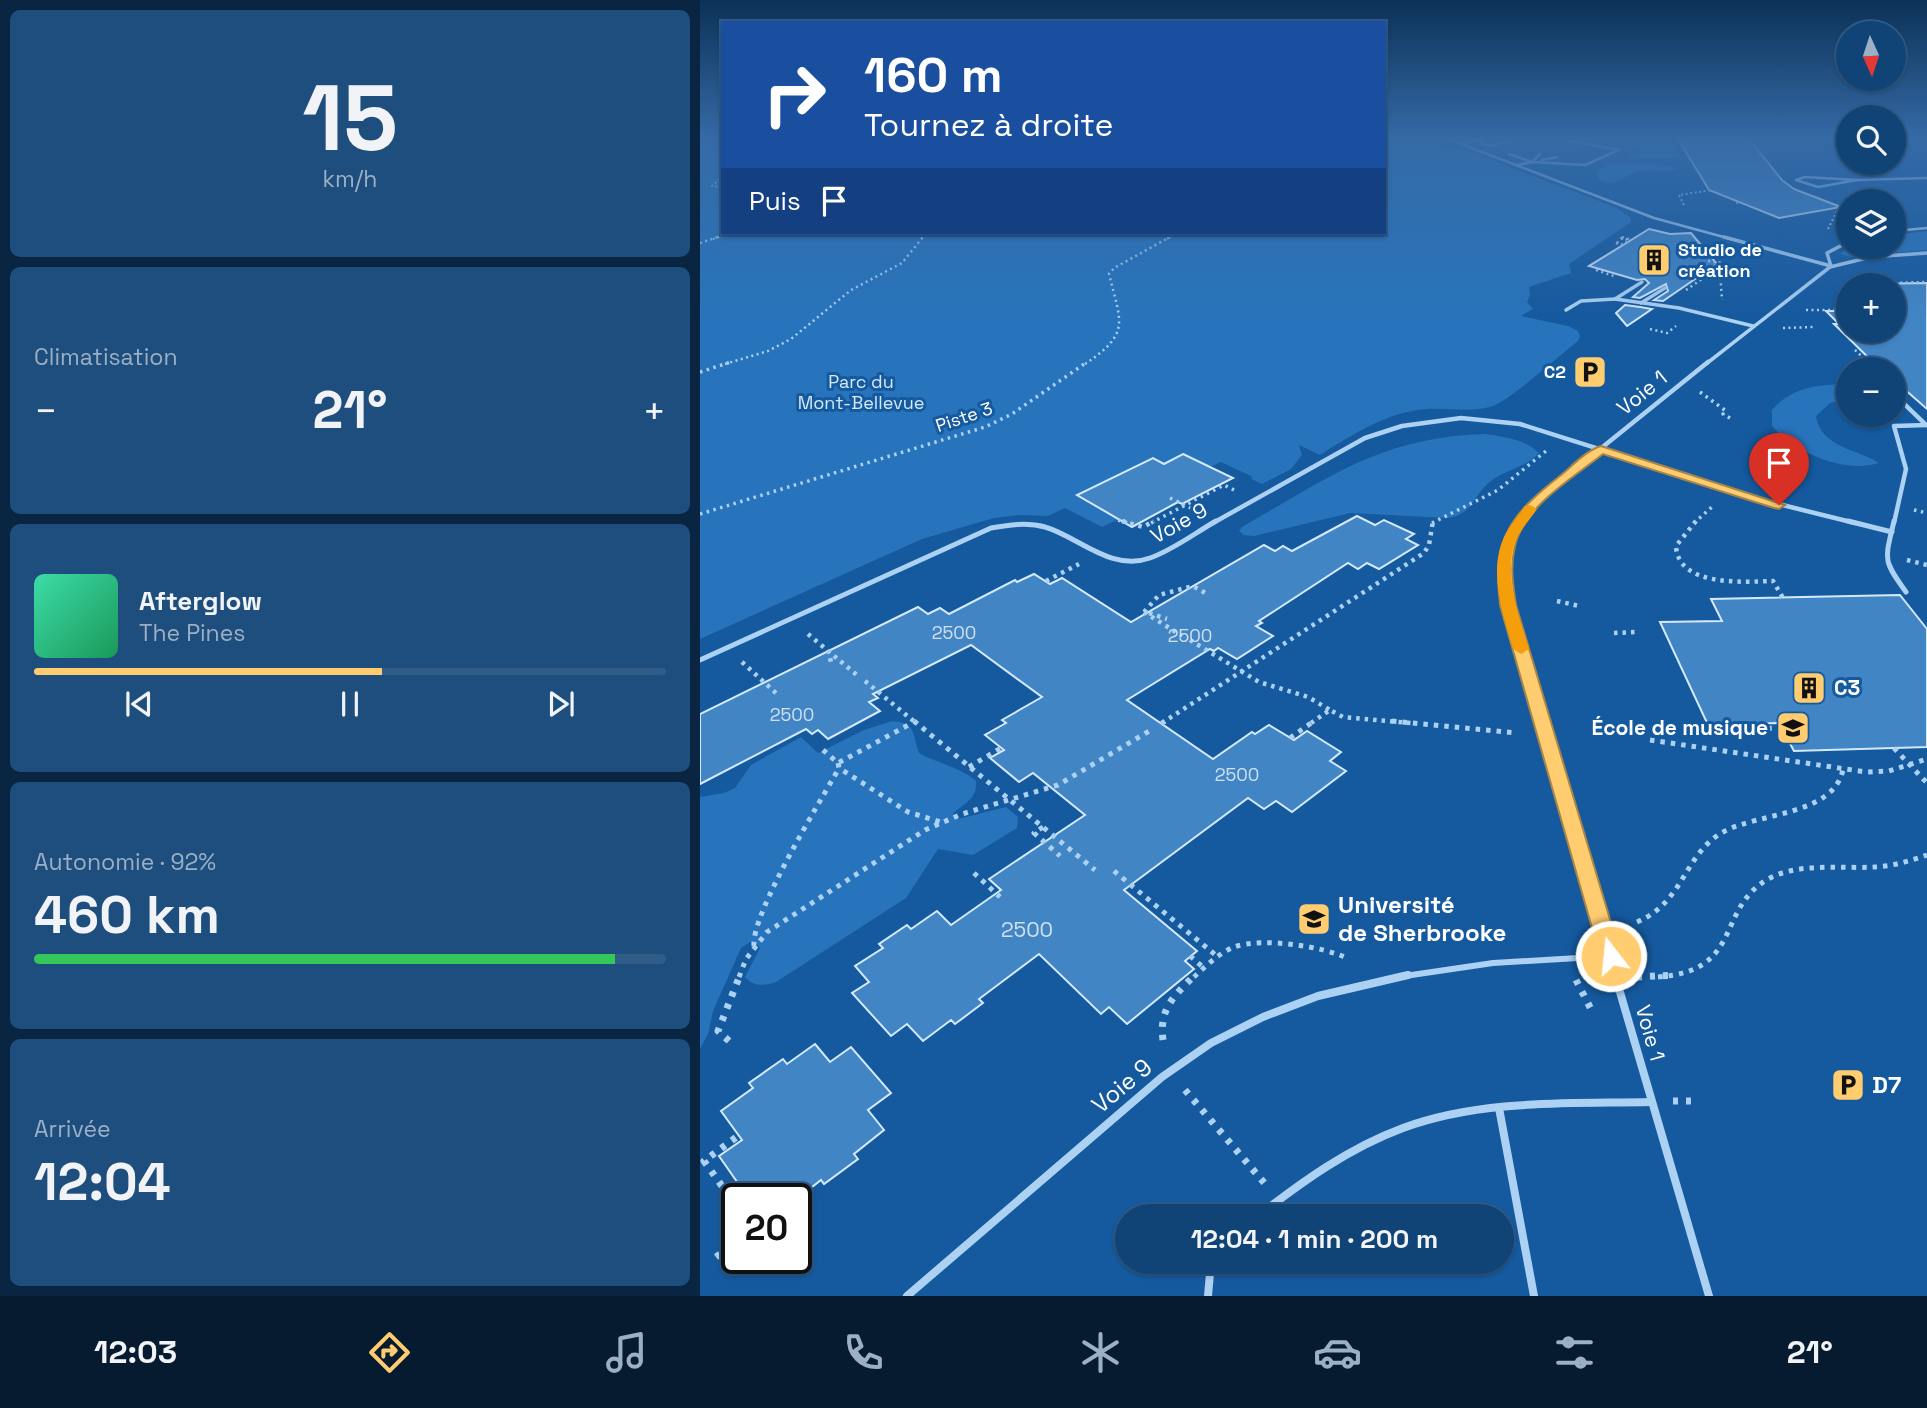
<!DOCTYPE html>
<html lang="fr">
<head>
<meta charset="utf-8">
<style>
	:root { --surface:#104376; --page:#1e4e7e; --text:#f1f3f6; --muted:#9cb0c5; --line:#305c88; --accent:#ffcc6f }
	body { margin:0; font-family:"Space Grotesk",sans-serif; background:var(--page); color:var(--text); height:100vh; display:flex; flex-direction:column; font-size:26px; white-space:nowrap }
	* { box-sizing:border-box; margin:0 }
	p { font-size:23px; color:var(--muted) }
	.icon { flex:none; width:38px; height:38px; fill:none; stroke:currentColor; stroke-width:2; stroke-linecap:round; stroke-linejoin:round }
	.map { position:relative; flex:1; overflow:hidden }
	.details { display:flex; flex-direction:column; gap:10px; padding:10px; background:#092541; width:700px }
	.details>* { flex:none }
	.top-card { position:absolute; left:21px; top:21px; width:665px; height:214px; border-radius:0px; box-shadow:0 2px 5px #0004,0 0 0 2px var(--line); background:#1a4fa0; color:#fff; overflow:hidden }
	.needle { width:46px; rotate:177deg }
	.tools { position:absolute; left:1136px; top:21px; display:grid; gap:14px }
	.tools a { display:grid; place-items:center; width:70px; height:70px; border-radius:50%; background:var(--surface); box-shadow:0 2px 5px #0004,0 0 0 2px var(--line); font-size:35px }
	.speed { position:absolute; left:21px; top:1183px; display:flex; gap:14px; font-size:35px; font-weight:700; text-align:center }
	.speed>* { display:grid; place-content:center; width:91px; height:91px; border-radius:50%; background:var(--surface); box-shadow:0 2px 5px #0004,0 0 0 2px var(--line); line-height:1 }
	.speed .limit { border:4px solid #111; border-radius:10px; background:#fff; color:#111 }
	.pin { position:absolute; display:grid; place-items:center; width:60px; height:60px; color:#fff; margin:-72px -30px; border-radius:50% 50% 50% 0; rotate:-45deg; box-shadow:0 0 7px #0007 }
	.pin .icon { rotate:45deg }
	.me { position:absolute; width:77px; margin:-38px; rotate:344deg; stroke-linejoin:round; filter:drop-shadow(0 0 5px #0008) }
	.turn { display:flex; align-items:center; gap:24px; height:147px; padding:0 28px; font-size:32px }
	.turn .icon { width:91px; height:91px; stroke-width:2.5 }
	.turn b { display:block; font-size:49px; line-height:60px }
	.then { display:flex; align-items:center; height:66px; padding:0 28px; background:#0003; gap:14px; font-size:26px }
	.big { font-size:52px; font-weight:600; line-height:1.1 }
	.details .card { flex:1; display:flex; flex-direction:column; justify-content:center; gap:10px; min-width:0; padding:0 24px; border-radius:10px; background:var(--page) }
	.details .dial { align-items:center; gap:0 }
	.dial b { font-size:91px; line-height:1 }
	.song { display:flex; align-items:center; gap:21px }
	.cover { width:84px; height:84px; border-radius:10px; background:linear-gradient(135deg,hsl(160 70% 55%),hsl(150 70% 35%)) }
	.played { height:7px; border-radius:4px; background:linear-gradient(90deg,var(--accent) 55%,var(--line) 55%) }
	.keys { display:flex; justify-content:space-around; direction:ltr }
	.heat { display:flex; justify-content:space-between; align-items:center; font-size:38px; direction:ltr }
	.charge { height:10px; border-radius:5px; background:linear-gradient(90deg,#34c759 92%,var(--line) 0) }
	.trip { position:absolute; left:415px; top:1204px; width:399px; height:70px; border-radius:35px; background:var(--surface); box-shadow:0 2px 5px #0004,0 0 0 2px var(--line); font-weight:600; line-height:70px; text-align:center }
	.menu { display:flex; height:112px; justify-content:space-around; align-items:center; background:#061b2f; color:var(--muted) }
	.menu .icon { width:49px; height:49px }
	.menu .active { color:var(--accent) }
	.menu b { font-size:32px; color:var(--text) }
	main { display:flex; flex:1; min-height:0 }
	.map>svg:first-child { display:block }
</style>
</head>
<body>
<main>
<section class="details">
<div class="card dial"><b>15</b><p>km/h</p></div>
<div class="card"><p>Climatisation</p>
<div class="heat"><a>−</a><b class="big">21°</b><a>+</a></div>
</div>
<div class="card">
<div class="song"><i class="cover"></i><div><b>Afterglow</b><p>The Pines</p></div></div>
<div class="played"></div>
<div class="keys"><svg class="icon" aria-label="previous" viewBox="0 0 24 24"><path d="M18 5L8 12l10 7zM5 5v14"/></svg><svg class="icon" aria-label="pause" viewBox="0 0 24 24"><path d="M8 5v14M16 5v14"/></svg><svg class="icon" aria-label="next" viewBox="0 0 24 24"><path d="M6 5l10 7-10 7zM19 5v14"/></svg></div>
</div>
<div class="card"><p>Autonomie · 92%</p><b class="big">460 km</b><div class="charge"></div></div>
<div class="card"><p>Arrivée</p><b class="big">12:04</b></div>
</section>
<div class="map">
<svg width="1227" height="1296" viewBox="0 0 1227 1296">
	<rect width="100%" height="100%" fill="#15599e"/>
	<g fill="#2874bc">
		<path d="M0,139H23V233H684V139L732,143L742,148L765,150L915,207L931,218V222L869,264L871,273L829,287L830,295L827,302L833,309L821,316L868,326L878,331L880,336L878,341C860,355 810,400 793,406C773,413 749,408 728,409C689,411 653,434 620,455L599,445L602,455L591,469L562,484L551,479L553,477L521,462L510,467L483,454L464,464L453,458L378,495L419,519L402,527L365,508L348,516L319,515L294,518L222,539L0,639Z"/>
		<polygon points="887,139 962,139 977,148 980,158 931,159 927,157 940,152 941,147 926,142"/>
		<path d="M951,163L979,168C966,174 953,168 940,171C923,175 916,188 898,180V171L909,164Z"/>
		<polygon points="1227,231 1227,250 1150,257 1140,254 1149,247 1194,247 1194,235"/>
		<path d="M1148,384V399L1130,403L1116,416C1121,448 1158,449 1179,463C1145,474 1095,453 1072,426V410C1093,386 1118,385 1148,384Z"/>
		<path d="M785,434C804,437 825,439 839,453C828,466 806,470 791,481C772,496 773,515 747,518L650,513L554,536L544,535L539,531L542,527C628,478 681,437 785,434Z"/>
		<path d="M192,721C217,723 212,734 219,753C238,764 259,766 276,781C278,799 264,803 253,814L258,819L306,807L318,817L317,828L273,855L238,849L206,898L76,982C64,986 54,987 45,977L60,948L57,944L50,942L41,948L13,1011L8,1034L0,1049V797L24,793L35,788L51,765L101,737L118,753L164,730Z"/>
	</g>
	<g fill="#4285c5" stroke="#d5e9fd" stroke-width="2">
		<polygon points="978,139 1049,139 1082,180 1094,189 1141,207 1079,218 1009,190"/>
		<polygon points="949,229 970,234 991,233 1017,264 963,301 954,300 968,291 966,284 940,298 933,297 949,283 945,279 937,280 889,266"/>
		<polygon points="1227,283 1227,409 1194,380 1194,369 1180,369 1134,324 1139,324 1126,311 1148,311 1148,331 1194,331 1194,310 1197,310 1194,307 1194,285 1167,284"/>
		<polygon points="925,305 940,307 952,309 927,326 916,313"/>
		<polygon points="483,454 533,478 482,504 478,502 432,527 377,495 453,458 464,464"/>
		<polygon points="657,516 675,525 684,520 714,534 706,539 718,545 679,569 667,563 658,569 648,563 559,621 562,623 556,626 573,636 537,659 518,648 514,651 510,649 427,700 513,759 552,732 555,734 569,725 594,740 607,731 641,752 630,761 646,771 592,812 576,801 564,809 548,798 424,890 497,951 485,961 494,969 427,1024 409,1007 401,1014 339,954 279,999 283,1003 255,1024 251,1020 223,1041 207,1024 191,1036 152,993 169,982 155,966 183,948 179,944 207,925 211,929 237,911 251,925 301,890 289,879 385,815 333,773 319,782 290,758 304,750 285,735 306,723 302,720 342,697 271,645 173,694 178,698 169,702 180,711 128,739 118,730 112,734 106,729 0,784 0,714 218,607 228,614 240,608 249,614 315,580 317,582 334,574 350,584 362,578 431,622 564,545 575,551 583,546 592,551"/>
		<polygon points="1200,595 1227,629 1227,747 1094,751 1079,723 1008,725 960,622 1022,621 1011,599"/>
		<polygon points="115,1044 130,1062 151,1047 191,1093 168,1110 184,1130 154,1154 158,1159 124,1184 121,1180 97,1199 82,1199 72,1184 53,1199 49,1199 19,1156 42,1140 21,1111 53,1088 49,1083 83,1059 87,1064"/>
	</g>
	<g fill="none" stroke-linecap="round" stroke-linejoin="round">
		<g stroke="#acd1f3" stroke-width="2" stroke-dasharray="2 2.5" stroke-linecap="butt">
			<polyline points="1144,151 1148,151"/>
			<polyline points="23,176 12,186 23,187"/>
			<polyline points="1036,203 1040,202"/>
			<polyline points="984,205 979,195 1012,190"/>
			<polyline points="1128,229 1138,209 1147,208 1142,206 1146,202"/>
			<polyline points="13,239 30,233"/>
			<polyline points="221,239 226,233"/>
			<polyline points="467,239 477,233"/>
			<polyline points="921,239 928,239"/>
		</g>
		<g stroke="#acd1f3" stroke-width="2.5" stroke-dasharray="2 3.5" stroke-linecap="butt">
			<polyline points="922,237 929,239"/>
			<polyline points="0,243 18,237"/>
			<polyline points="916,243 921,245 927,241"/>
			<polyline points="917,243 922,237"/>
			<polyline points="1019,256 1022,300"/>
			<polyline points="1008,261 1021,263"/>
			<polyline points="896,270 914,276"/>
			<polyline points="1168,278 1185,283 1227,282"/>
			<polyline points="986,290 1021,266"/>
			<polyline points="1106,310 1148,310"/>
			<polyline points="1083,328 1113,327"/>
			<polyline points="950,329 967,333 976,326"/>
			<polyline points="1155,350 1170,364"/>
			<polyline points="25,364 68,351 91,339 151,290 202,263 223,237"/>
			<path d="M385,364C431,333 421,323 409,274L414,268L470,237"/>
		</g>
		<g stroke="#acd1f3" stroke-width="3.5" stroke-dasharray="2.5 4.5" stroke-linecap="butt">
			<polyline points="1168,362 1175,369"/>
			<polyline points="0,372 31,362"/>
			<polyline points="1000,392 1026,411 1023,414 1030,418"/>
			<polyline points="470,498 495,510"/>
			<polyline points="1214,510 1227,513"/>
			<polyline points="0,514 285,427 312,414 387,362"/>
			<polyline points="418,520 428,523"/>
			<polyline points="451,523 524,485 534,490"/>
			<polyline points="732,523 798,490 846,451"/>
			<polyline points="994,523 1013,506"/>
		</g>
		<g stroke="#acd1f3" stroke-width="4.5" stroke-dasharray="3.5 5" stroke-linecap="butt">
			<polyline points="422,521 443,527 454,521"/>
			<path d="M996,521L976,546C978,587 1043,582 1073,581L1083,598"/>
			<polyline points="1207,560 1227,565"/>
			<polyline points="346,581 379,564"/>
			<polyline points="857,601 879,606"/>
			<polyline points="444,612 459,595 493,586 507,594"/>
			<polyline points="444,612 482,636"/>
			<polyline points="449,613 467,619"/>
			<polyline points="914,633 937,632"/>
			<polyline points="108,634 158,676"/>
			<polyline points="490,640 559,682 608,697 630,710"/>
			<polyline points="128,650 132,666"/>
			<polyline points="42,662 77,694"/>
			<polyline points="165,681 216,723"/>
			<polyline points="462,723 724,553 729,545 733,521"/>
			<polyline points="611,723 630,710 643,717 711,723"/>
		</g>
		<g stroke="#acd1f3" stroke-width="5" stroke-dasharray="4.5 6" stroke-linecap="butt">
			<polyline points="214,721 395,870"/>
			<polyline points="692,721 817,733"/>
			<polyline points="461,724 465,721"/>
			<polyline points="952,728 977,731 1082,728"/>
			<polyline points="590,738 614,721"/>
			<polyline points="950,740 1166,772 1189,771 1227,759"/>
			<polyline points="1194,748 1227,783"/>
			<polyline points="123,750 138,763 214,722"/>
			<polyline points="138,763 139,768 208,812 241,822"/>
			<polyline points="269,767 301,748"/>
			<polyline points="343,827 334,833 360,856"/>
			<polyline points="414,871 518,957"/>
			<polyline points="274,873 300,897"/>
			<path d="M937,922C985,902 984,852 1025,831C1059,813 1135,815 1143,769"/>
			<path d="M54,946C51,914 120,802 139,768"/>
			<polyline points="490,956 504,968"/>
			<polyline points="39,977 46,959 67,932 225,830 262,814 358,785 451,730"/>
			<path d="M494,977C506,966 519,953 534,947C562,937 623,946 649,959"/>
			<path d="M958,977C1044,971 1015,910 1068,879C1099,862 1141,869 1175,867C1193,866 1210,861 1227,855"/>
		</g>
		<g stroke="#acd1f3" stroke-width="7" stroke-dasharray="5 8" stroke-linecap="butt">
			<polyline points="937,977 976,975"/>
			<polyline points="876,980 893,1013"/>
			<path d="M463,1040C459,1008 474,996 495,975"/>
			<polyline points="29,1041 18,1031 40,975"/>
			<polyline points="485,1090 566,1185"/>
			<polyline points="973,1101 995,1101"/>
			<polyline points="37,1207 4,1161 38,1136"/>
			<polyline points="16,1257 37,1242"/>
		</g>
		<g stroke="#acd1f3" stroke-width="2.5">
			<polyline points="748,139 954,218 1031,239"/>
			<polyline points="776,141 791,146 816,139"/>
			<polyline points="761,143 782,139"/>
			<polyline points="809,154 832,162 818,165"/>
			<polyline points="842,160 857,157"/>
			<polyline points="832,162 885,165 919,150 866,140"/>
			<polyline points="832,162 840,154"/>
			<polygon points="1105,177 1157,180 1118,187 1096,180"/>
			<polyline points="1157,180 1227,178"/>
			<polyline points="1194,231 1227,228"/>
		</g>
		<g stroke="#acd1f3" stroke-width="3.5">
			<polyline points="1024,237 1131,266"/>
			<polyline points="1131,266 1127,253 1148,242"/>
			<polyline points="942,282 915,299 979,308 1053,326"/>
			<polyline points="941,303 965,288"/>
			<polyline points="866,310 881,301 915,299"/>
			<polyline points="1006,364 1130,267 1171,257 1227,253"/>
		</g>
		<g stroke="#acd1f3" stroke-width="4.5">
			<polyline points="1194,394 1226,425"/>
			<polyline points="513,523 665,438 702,426 761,418 820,424 1054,498 1155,523"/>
			<polyline points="821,523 853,487 1008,362"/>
			<polyline points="1194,523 1206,469 1194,426 1227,425"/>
		</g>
		<g stroke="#acd1f3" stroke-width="5">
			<path d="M822,521C784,579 824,663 842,723"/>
			<polyline points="1148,521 1192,532"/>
			<path d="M1194,521C1185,560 1182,559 1206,592"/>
			<path d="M0,660L291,528C308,525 327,522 345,527C379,537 411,572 450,558C473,550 495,533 516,521"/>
		</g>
		<g stroke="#acd1f3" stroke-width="6">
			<polyline points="841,721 916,977"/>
			<polyline points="698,977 793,963 911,956"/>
		</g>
		<g stroke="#acd1f3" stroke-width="8">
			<polyline points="915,975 1009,1296"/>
			<polyline points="799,1108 834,1296"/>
			<path d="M558,1216C603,1181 649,1148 703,1128C782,1099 869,1104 951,1102"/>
			<polyline points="207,1296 462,1077 511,1043 563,1017 618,996 708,975"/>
			<polyline points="508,1296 511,1262"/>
		</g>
	</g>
	<linearGradient id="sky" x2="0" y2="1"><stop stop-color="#0c3157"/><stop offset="0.43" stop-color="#356aa6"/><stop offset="1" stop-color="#356aa6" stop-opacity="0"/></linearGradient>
	<rect width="1227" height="320" fill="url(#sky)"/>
	<path fill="#ffcc6f" stroke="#a68548" stroke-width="2" d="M901,446L1085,505L1079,509L1074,508L903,454C873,478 824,506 815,546C810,566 813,585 816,605L921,956L918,963L911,965L903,963L900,956L800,605C792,538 810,515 861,475C873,465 887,450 901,446Z"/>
	<path fill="#f59e0b" d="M830,505L837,509C831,518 823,527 818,536C801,570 819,616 829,649L821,654L813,649C803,615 788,572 804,537C809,526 819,516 825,506Z"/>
	<defs>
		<symbol id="building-square" viewBox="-11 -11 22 22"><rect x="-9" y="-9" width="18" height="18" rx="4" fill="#ffcc6f" stroke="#15599e"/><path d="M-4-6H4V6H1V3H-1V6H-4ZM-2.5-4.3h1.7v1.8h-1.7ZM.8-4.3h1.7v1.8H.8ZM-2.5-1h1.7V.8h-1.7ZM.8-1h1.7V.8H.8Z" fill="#111"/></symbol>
		<symbol id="parking-square" viewBox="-11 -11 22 22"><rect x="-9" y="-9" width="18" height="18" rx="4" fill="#ffcc6f" stroke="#15599e"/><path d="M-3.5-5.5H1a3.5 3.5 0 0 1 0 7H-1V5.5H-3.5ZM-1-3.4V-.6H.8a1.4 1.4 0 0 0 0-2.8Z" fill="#111"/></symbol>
		<symbol id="university-square" viewBox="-11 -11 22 22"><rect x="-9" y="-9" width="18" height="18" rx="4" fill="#ffcc6f" stroke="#15599e"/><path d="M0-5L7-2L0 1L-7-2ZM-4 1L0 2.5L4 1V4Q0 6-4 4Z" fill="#111"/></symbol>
	</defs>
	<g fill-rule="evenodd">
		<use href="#building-square" x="935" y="241" width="38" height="38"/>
		<use href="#parking-square" x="871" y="353" width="38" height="38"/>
		<use href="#building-square" x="1090" y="669" width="38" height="38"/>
		<use href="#university-square" x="1074" y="709" width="38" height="38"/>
		<use href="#university-square" x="595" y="900" width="38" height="38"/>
		<use href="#parking-square" x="1129" y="1066" width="38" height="38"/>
	</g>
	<g text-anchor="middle" stroke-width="6" stroke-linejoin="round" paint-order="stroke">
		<g font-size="18" font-weight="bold" fill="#fff" stroke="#15599e" text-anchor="start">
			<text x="978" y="256">Studio de<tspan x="978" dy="21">création</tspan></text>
			<text x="866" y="378" text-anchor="end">C2</text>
		</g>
		<g font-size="18" fill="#d5e9fd" stroke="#15599e">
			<text x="161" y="388">Parc du<tspan x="161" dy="21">Mont-Bellevue</tspan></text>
		</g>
		<g font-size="18" fill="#fff" stroke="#15599e">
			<text transform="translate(264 417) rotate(-19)" y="6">Piste 3</text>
		</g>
		<g font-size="18" fill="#d0e0f0">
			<text x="254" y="639">2500</text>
			<text x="490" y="642">2500</text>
			<text x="92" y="721">2500</text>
			<text x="537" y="781">2500</text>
		</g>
		<g font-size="21" fill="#fff" stroke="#15599e">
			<text transform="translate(942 393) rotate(-39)" y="7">Voie 1</text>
			<text transform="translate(479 523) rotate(-29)" y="7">Voie 9</text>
			<text transform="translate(950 1033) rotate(74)" y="7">Voie 1</text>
		</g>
		<g font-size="21" font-weight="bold" fill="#fff" stroke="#15599e" text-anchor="start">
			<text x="1134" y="695">C3</text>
			<text x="1068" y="735" text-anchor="end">École de musique</text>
		</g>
		<g font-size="21" fill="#d0e0f0">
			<text x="327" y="937">2500</text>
		</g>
		<g font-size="24" font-weight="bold" fill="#fff" stroke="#15599e" text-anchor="start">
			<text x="638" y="913">Université<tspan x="638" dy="28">de Sherbrooke</tspan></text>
			<text x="1172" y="1093">D7</text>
		</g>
		<g font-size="24" fill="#fff" stroke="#15599e">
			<text transform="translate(422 1086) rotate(-40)" y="8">Voie 9</text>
		</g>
	</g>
</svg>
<div class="tools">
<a><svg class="needle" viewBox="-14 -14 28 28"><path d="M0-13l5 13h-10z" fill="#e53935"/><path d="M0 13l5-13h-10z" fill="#9cb0c5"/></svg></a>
<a><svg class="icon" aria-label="search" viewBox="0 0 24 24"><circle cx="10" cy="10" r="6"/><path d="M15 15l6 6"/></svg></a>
<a><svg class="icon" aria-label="layers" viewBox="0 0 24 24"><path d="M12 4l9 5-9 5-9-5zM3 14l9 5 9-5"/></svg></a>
<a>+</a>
<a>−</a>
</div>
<div class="speed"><div class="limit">20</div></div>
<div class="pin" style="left:1079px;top:505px;background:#d93025"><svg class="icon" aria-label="arrive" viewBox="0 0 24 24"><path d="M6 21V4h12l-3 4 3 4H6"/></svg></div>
<svg class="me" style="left:911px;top:956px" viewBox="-20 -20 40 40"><circle r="17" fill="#ffcc6f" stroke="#fff" stroke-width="3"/><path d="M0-11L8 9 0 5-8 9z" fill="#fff"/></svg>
<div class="trip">12:04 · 1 min · 200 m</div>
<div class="top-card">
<div class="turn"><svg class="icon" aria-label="right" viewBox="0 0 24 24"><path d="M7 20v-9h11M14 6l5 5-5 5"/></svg><div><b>160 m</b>Tournez à droite</div></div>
<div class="then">Puis<svg class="icon" aria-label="arrive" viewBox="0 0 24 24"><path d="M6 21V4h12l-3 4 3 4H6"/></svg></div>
</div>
</div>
</main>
<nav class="menu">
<b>12:03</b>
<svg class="icon active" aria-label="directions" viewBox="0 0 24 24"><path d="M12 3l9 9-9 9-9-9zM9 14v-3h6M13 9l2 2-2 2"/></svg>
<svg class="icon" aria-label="music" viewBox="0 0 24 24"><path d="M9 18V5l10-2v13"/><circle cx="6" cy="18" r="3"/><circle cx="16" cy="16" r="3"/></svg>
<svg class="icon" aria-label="phone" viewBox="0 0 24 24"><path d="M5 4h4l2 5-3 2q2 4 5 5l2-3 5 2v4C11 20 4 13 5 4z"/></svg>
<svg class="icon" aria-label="climate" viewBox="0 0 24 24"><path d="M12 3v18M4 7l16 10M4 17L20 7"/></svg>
<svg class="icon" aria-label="car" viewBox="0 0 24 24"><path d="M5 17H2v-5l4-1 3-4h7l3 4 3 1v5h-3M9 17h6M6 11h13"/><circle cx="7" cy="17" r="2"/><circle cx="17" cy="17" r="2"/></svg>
<svg class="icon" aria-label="filters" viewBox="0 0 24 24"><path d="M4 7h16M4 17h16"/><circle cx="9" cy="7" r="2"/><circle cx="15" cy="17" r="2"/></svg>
<b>21°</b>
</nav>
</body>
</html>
